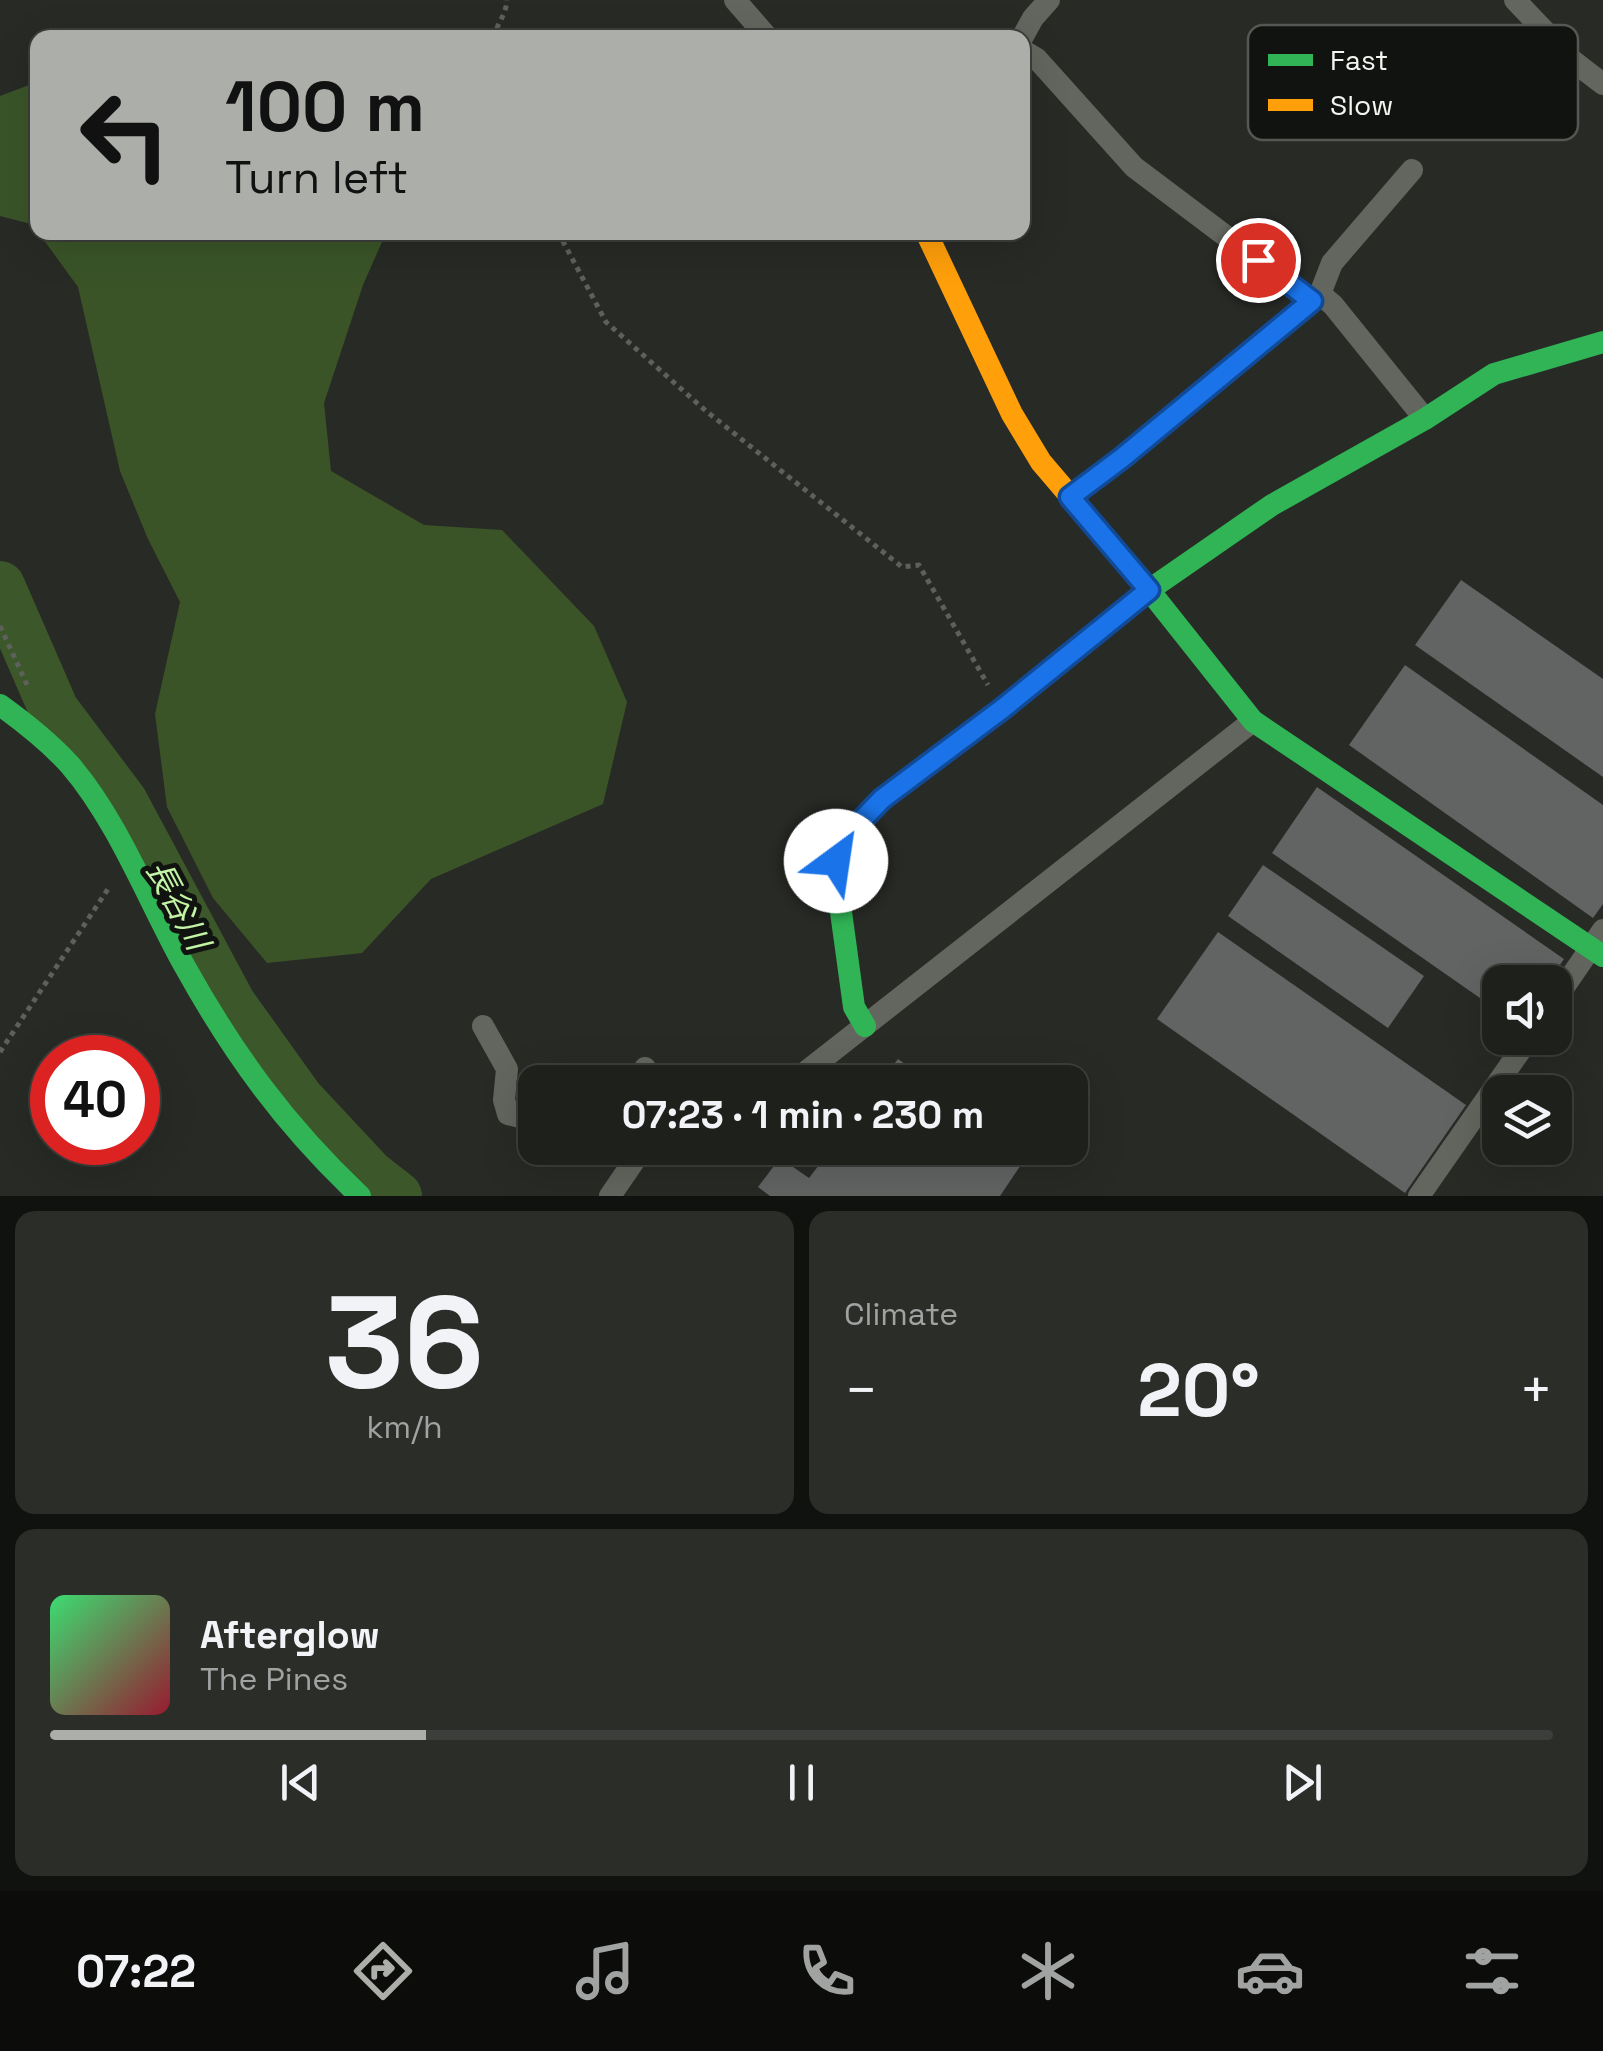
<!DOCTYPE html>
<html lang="en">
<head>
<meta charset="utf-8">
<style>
	:root { --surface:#1e201c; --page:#2b2d29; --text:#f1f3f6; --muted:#a1a3a3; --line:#3c3e3b; --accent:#abaea9 }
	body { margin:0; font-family:"Space Grotesk","Noto Sans JP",sans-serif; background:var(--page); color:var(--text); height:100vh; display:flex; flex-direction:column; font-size:38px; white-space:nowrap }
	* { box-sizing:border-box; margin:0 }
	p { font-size:32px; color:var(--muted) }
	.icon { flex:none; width:55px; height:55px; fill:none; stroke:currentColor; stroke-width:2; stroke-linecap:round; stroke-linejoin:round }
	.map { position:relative; height:1196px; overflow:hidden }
	.drawer { display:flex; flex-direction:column; gap:15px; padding:15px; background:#10120f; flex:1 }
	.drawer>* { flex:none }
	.top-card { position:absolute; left:30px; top:30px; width:1000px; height:210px; border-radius:20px; box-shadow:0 10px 40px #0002,0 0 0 2px var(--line); background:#abaea9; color:#111; overflow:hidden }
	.buttons { position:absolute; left:1482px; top:965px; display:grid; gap:20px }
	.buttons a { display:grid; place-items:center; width:90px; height:90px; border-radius:20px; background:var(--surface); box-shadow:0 10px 40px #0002,0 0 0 2px var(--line); font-size:50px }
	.speed { position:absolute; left:30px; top:1035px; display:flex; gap:20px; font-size:50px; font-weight:700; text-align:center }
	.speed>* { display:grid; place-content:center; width:130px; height:130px; border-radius:50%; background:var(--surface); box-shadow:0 10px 40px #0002,0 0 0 2px var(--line); line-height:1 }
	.speed .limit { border:15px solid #d22; background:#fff; color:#111 }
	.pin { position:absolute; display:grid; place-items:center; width:85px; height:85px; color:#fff; margin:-42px; border:5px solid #fff; border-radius:50%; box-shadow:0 2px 10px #0007 }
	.me { position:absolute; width:110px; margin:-55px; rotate:31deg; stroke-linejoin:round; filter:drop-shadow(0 0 8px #0008) }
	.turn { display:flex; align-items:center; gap:35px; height:210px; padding:0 30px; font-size:45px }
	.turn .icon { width:130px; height:130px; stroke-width:2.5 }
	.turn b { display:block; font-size:70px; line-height:85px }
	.big { font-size:75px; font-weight:800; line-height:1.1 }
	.drawer .card { flex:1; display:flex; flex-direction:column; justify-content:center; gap:15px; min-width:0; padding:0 35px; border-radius:20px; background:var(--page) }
	.drawer .dial { align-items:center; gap:0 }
	.dial b { font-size:130px; line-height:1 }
	.song { display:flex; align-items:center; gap:30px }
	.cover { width:120px; height:120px; border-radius:15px; background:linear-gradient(135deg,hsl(140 70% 55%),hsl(350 70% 35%)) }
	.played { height:10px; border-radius:5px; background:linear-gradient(90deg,var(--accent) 25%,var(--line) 25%) }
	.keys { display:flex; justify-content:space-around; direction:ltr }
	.heat { display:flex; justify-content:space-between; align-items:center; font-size:55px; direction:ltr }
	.drawer .tiles { flex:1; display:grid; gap:15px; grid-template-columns:1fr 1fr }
	.card:last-child { grid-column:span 2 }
	.trip { position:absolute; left:518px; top:1065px; width:570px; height:100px; border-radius:20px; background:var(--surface); box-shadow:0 10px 40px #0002,0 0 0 2px var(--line); font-weight:800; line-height:100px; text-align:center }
	.dock { display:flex; height:160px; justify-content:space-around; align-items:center; background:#0c0d0b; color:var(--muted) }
	.dock .icon { width:70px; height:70px }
	.dock .on { color:var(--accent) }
	.dock b { font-size:45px; color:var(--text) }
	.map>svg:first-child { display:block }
</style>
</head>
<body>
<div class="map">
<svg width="1603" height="1196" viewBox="0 0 1603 1196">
	<rect width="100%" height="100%" fill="#282a26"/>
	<g fill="#3a5428">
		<polygon points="37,82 38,82 38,232 31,224 0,216 0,96"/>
		<polygon points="38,232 386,233 363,285 324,403 331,471 424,525 502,530 594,626 627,702 603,804 431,879 362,953 267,963 213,898 167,807 155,714 180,602 148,539 120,471 78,287"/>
	</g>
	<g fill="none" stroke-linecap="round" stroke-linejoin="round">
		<polyline stroke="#3c5729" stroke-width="50" points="0,586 54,710 123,802 231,1004 299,1099 370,1175 397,1196"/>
	</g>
	<g fill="#626363">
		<polygon points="1461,580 1603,679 1603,777 1415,645"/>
		<polygon points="1405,665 1603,805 1603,904 1593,918 1349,745"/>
		<polygon points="1317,787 1564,959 1548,982 1500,982 1500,1012 1272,853"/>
		<polygon points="1263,865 1424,976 1388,1028 1228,916"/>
		<polygon points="1218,932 1466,1105 1405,1193 1157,1019"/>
		<polygon points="898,1059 930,1082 880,1082"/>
		<polygon points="832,1148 1021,1148 1029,1153 1000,1196 770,1196 758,1187 780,1158 809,1178"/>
	</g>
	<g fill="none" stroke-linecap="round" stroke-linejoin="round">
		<g stroke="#5d605b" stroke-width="5" stroke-dasharray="5 5" stroke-linecap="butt">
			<path d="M494,38C496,24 506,16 507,0"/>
			<polyline points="558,232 606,322 706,411 902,567 919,565 988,685"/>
			<polyline points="0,626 28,687"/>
			<polyline points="0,1052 110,886"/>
		</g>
		<g stroke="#62665e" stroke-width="22">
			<polyline points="735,0 768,38"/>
			<polyline points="1515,0 1573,61 1603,84"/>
			<polyline points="1022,38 1033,18 1049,0"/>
			<polyline points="1022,50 1037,59 1134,167 1312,301"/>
			<polyline points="1320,294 1332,263 1412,170"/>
			<polyline points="1070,497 1121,458 1320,294 1333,305 1425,419"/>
			<polyline points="1555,1000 1603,930"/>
			<polyline points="483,1026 507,1069 504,1100 508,1114 535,1121"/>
			<polyline points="645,1082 645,1068"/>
			<polyline points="793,1082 1253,721"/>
			<polyline points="610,1196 643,1148 656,1148"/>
			<polyline points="1419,1196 1529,1038"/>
		</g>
		<g stroke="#30b455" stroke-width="22">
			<polyline points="1603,342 1494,374 1425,419 1272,505 1149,590 1253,721 1603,956"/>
			<path d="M0,705C25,723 49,742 70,765C118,821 148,900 184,965C234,1055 285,1125 360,1196"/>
			<polyline points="865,1026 854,1007 841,912 837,861 858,824 882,799 1002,709 1149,590 1081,509"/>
		</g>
		<polyline stroke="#ff9f0a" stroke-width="22" points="926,232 1012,414 1041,462 1081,509"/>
	</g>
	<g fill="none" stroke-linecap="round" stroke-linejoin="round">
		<defs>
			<polyline id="route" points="836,861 858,824 882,799 1002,709 1149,590 1070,497 1122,458 1312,301 1258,260"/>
		</defs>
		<use href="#route" stroke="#114b97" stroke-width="25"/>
		<use href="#route" stroke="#1a73e8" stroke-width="18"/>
	</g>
	<g text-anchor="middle" stroke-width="10" stroke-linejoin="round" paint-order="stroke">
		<g font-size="32" font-style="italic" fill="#c3f3a5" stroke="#111310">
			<text transform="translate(178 905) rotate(62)" y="11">長谷川</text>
		</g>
	</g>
	<rect x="1248" y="25" width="330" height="115" rx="15" fill="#111310" stroke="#545753" stroke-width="2.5"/>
	<rect x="1268" y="54" width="45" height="12" fill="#30b455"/>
	<rect x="1268" y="99" width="45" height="12" fill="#ff9f0a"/>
	<g font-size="28" fill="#f2f5f0">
		<text x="1330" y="70">Fast</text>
		<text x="1330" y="115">Slow</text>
	</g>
</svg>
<div class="buttons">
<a><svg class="icon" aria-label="sound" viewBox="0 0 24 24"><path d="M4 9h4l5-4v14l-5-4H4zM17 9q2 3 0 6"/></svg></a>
<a><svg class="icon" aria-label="layers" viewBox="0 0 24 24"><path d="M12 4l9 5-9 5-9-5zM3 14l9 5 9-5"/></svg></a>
</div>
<div class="speed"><div class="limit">40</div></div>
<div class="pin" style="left:1258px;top:260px;background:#d93025"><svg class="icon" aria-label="arrive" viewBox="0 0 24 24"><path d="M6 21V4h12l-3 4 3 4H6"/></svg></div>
<svg class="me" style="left:836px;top:861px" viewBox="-20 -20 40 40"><circle r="19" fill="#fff"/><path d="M0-13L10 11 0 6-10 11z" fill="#1a73e8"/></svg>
<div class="trip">07:23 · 1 min · 230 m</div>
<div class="top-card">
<div class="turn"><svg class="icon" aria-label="left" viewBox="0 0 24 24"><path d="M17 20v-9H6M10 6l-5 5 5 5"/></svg><div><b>100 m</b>Turn left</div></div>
</div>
</div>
<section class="drawer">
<div class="tiles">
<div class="card dial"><b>36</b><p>km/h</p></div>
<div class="card"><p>Climate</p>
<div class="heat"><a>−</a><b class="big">20°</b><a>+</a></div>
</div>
<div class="card">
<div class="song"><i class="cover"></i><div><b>Afterglow</b><p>The Pines</p></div></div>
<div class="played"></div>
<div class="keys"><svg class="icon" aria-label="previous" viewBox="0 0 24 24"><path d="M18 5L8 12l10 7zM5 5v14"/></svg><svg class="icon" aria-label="pause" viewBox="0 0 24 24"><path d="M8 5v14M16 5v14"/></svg><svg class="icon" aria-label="next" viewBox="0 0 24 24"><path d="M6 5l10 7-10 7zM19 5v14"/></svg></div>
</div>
</div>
</section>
<nav class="dock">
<b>07:22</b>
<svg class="icon on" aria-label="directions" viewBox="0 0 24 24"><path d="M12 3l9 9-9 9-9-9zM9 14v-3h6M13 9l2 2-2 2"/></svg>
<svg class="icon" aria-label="music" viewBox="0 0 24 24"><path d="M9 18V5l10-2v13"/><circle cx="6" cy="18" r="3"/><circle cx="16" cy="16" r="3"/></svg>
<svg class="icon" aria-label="phone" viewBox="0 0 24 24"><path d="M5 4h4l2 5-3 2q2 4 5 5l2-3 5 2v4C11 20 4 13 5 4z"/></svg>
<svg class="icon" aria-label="climate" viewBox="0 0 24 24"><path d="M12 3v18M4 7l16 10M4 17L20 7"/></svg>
<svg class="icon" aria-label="car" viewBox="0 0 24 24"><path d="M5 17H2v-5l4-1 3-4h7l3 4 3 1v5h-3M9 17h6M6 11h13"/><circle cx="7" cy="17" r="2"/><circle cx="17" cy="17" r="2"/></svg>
<svg class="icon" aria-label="filters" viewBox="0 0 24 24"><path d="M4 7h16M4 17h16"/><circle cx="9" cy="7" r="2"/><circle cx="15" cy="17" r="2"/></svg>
</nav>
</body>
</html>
